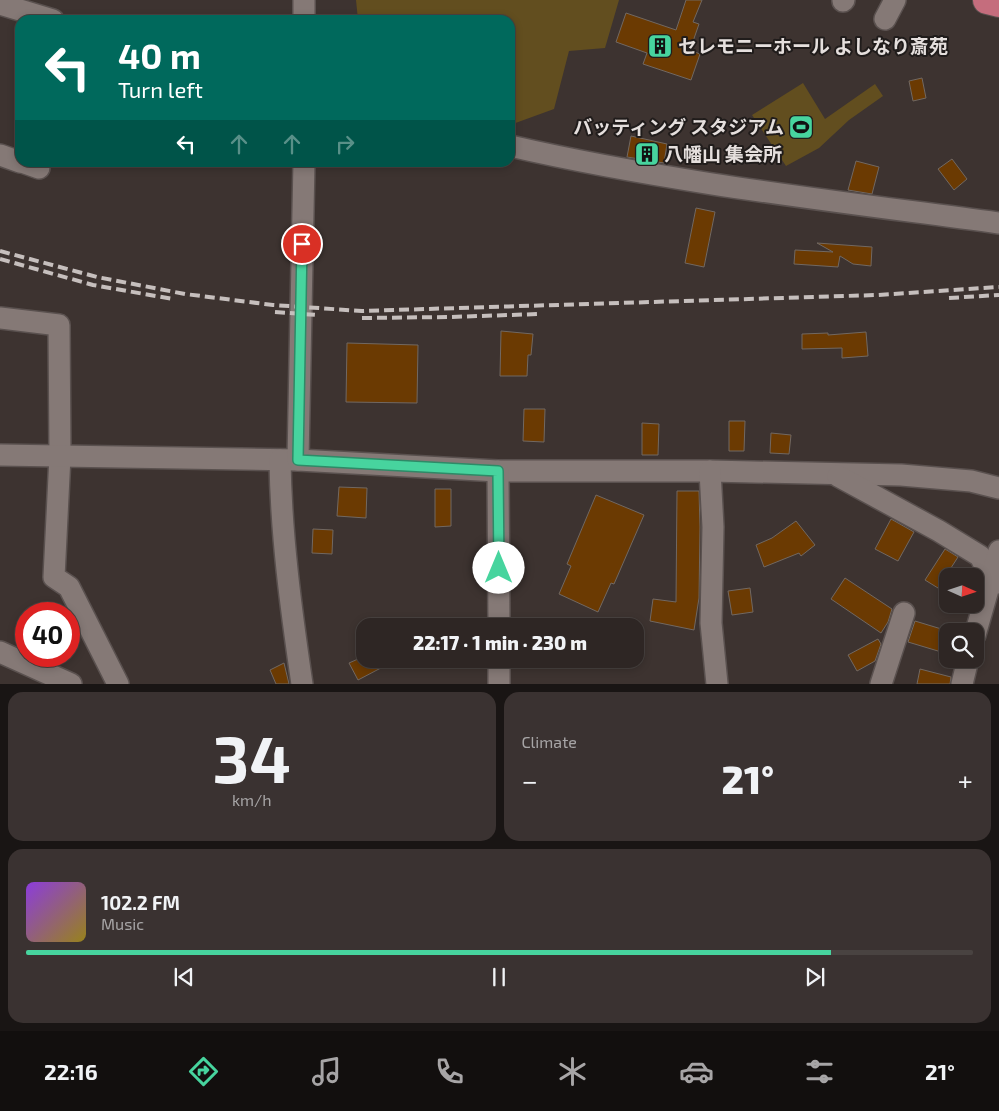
<!DOCTYPE html>
<html lang="en">
<head>
<meta charset="utf-8">
<style>
	:root { --surface:#2e2624; --page:#3a3231; --text:#f1f3f6; --muted:#a7a5a6; --line:#494341; --accent:#47d49e }
	body { margin:0; font-family:"Exo 2","Noto Sans JP",sans-serif; background:var(--page); color:var(--text); height:100vh; display:flex; flex-direction:column; font-size:19px; white-space:nowrap }
	* { box-sizing:border-box; margin:0 }
	p { font-size:16px; color:var(--muted) }
	.icon { flex:none; width:28px; height:28px; fill:none; stroke:currentColor; stroke-width:2; stroke-linecap:round; stroke-linejoin:round }
	.map { position:relative; height:684px; overflow:hidden }
	.side { display:flex; flex-direction:column; gap:8px; padding:8px; background:#191514; flex:1 }
	.side>* { flex:none }
	.hud { position:absolute; left:15px; top:15px; width:500px; height:152px; border-radius:15px; box-shadow:0 2px 8px #0003,0 0 0 1px var(--line); background:#00695c; color:#fff; overflow:hidden }
	.needle { width:32px; rotate:93deg }
	.buttons { position:absolute; left:939px; top:568px; display:grid; gap:10px }
	.buttons a { display:grid; place-items:center; width:45px; height:45px; border-radius:10px; background:var(--surface); box-shadow:0 2px 8px #0003,0 0 0 1px var(--line); font-size:25px }
	.speed { position:absolute; left:15px; top:602px; display:flex; gap:10px; font-size:25px; font-weight:700; text-align:center }
	.speed>* { display:grid; place-content:center; width:65px; height:65px; border-radius:50%; background:var(--surface); box-shadow:0 2px 8px #0003,0 0 0 1px var(--line); line-height:1 }
	.speed .limit { border:8px solid #d22; background:#fff; color:#111 }
	.pin { position:absolute; display:grid; place-items:center; width:42px; height:42px; color:#fff; margin:-21px; border:2px solid #fff; border-radius:50%; box-shadow:0 1px 5px #0007 }
	.me { position:absolute; width:55px; margin:-28px; rotate:0deg; stroke-linejoin:round; filter:drop-shadow(0 0 4px #0008) }
	.turn { display:flex; align-items:center; gap:18px; height:105px; padding:0 20px; font-size:22px }
	.turn .icon { width:65px; height:65px; stroke-width:2.5 }
	.turn b { display:block; font-size:35px; line-height:42px }
	.lanes { display:flex; align-items:center; height:48px; padding:0 20px; background:#0003; justify-content:center; gap:25px; direction:ltr }
	.lanes .off { opacity:.35 }
	.big { font-size:38px; font-weight:800; line-height:1.1 }
	.side .card { flex:1; display:flex; flex-direction:column; justify-content:center; gap:8px; min-width:0; padding:0 18px; border-radius:15px; background:var(--page) }
	.side .dial { align-items:center; gap:0 }
	.dial b { font-size:65px; line-height:1 }
	.song { display:flex; align-items:center; gap:15px }
	.cover { width:60px; height:60px; border-radius:8px; background:linear-gradient(135deg,hsl(270 70% 55%),hsl(50 70% 35%)) }
	.played { height:5px; border-radius:2px; background:linear-gradient(90deg,var(--accent) 85%,var(--line) 85%) }
	.keys { display:flex; justify-content:space-around; direction:ltr }
	.heat { display:flex; justify-content:space-between; align-items:center; font-size:28px; direction:ltr }
	.side .tiles { flex:1; display:grid; gap:8px; grid-template-columns:1fr 1fr }
	.card:last-child { grid-column:span 2 }
	.trip { position:absolute; left:356px; top:618px; width:288px; height:50px; border-radius:15px; background:var(--surface); box-shadow:0 2px 8px #0003,0 0 0 1px var(--line); font-weight:800; line-height:50px; text-align:center }
	.tabs { display:flex; height:80px; justify-content:space-around; align-items:center; background:#120f0e; color:var(--muted) }
	.tabs .icon { width:35px; height:35px }
	.tabs .selected { color:var(--accent) }
	.tabs b { font-size:22px; color:var(--text) }
	.map>svg:first-child { display:block }
</style>
</head>
<body>
<div class="map">
<svg width="999" height="684" viewBox="0 0 999 684">
	<rect width="100%" height="100%" fill="#3d3330"/>
	<g fill="#624e1f">
		<polygon points="356,0 619,0 605,48 569,51 554,109 510,125 510,20 358,20"/>
		<polygon points="803,83 825,119 875,84 883,96 849,120 819,148 786,166 752,115"/>
	</g>
	<g fill="#6b3a02" stroke="#716862">
		<polygon points="686,0 702,0 693,22 699,24 690,50 700,54 691,80 643,64 647,53 616,42 626,13 676,30"/>
		<polygon points="922,78 926,98 913,101 909,81"/>
		<polygon points="631,136 667,144 664,163 627,157"/>
		<polygon points="952,159 967,179 954,190 938,169"/>
		<polygon points="856,161 879,167 872,194 848,190"/>
		<polygon points="696,208 715,212 704,267 685,263"/>
		<polygon points="817,243 872,247 871,266 853,264 840,256 838,267 794,264 795,250 833,252"/>
		<polygon points="501,331 533,334 531,355 528,355 527,376 500,376"/>
		<polygon points="866,332 868,356 842,358 842,348 802,349 802,334 828,333 828,335"/>
		<polygon points="347,343 418,345 417,403 346,402"/>
		<polygon points="524,409 545,409 544,442 523,441"/>
		<polygon points="729,421 745,421 744,451 729,451"/>
		<polygon points="642,423 659,424 658,455 642,455"/>
		<polygon points="771,433 791,435 789,454 770,453"/>
		<polygon points="339,487 367,488 366,518 337,516"/>
		<polygon points="435,489 451,489 451,526 435,527"/>
		<polygon points="677,491 699,491 700,527 699,598 694,630 650,621 653,599 676,602"/>
		<polygon points="596,495 644,515 614,584 611,583 598,612 559,594 571,566 567,564"/>
		<polygon points="891,519 914,532 898,561 875,549"/>
		<polygon points="796,521 815,545 801,556 799,553 764,567 756,545 772,538"/>
		<polygon points="313,529 333,530 332,554 312,553"/>
		<polygon points="945,549 958,557 938,588 925,580"/>
		<polygon points="845,578 892,609 888,622 881,633 831,599"/>
		<polygon points="750,588 753,612 732,615 728,591"/>
		<polygon points="915,621 948,631 948,654 908,642"/>
		<polygon points="878,639 881,644 875,661 857,671 848,655"/>
		<polygon points="358,659 398,659 358,680 349,663"/>
		<polygon points="284,663 289,684 276,684 270,670"/>
		<polygon points="920,669 951,677 950,684 917,684"/>
	</g>
	<g fill="none" stroke-linecap="round" stroke-linejoin="round">
		<defs>
			<g id="minor">
				<polyline points="304,0 304,20"/>
				<polyline points="843,1 844,0"/>
				<polyline points="0,4 53,20"/>
				<polyline points="885,19 895,0"/>
				<path d="M510,146C671,183 836,201 999,223"/>
				<polyline points="0,155 20,162"/>
				<polyline points="22,162 39,168"/>
				<polyline points="0,318 59,325 60,456 54,577 69,587 118,684"/>
				<polyline points="0,455 298,460 498,471 710,471 901,475 971,481 999,488"/>
				<path d="M280,460C281,535 291,609 302,684"/>
				<polyline points="298,460 304,162"/>
				<polyline points="498,471 499,626"/>
				<polyline points="710,471 713,527 711,623 717,684"/>
				<polyline points="838,476 939,531 980,556 991,578 999,583"/>
				<polyline points="975,635 999,551"/>
				<polyline points="0,652 71,684"/>
				<polyline points="499,659 499,684"/>
				<polyline points="881,684 904,613"/>
				<polyline points="962,684 968,659"/>
			</g>
			<polyline id="highway" points="987,0 999,3"/>
		</defs>
		<use href="#minor" stroke="#5a514f" stroke-width="24"/>
		<use href="#highway" stroke="#5a514f" stroke-width="30"/>
		<use href="#minor" stroke="#857976" stroke-width="21"/>
		<use href="#highway" stroke="#c56d7d" stroke-width="28"/>
		<g stroke="#c6bfbd" stroke-width="4" stroke-dasharray="10 5" stroke-linecap="butt">
			<polyline points="0,251 97,277 185,294 273,305 362,311 877,295 999,287"/>
			<polyline points="0,259 93,285 173,299"/>
			<polyline points="949,298 999,295"/>
			<polyline points="275,312 317,315"/>
			<polyline points="362,318 449,317 539,314"/>
		</g>
	</g>
	<g fill="none" stroke-linecap="round" stroke-linejoin="round">
		<defs>
			<polyline id="route" points="302,244 298,460 498,471 499,568"/>
		</defs>
		<use href="#route" stroke="#2e8a67" stroke-width="12"/>
		<use href="#route" stroke="#47d49e" stroke-width="9"/>
	</g>
	<defs>
		<symbol id="building-square" viewBox="-11 -11 22 22"><rect x="-9" y="-9" width="18" height="18" rx="4" fill="#47d49e" stroke="#201c1b"/><path d="M-4-6H4V6H1V3H-1V6H-4ZM-2.5-4.3h1.7v1.8h-1.7ZM.8-4.3h1.7v1.8H.8ZM-2.5-1h1.7V.8h-1.7ZM.8-1h1.7V.8H.8Z" fill="#111"/></symbol>
		<symbol id="stadium-square" viewBox="-11 -11 22 22"><rect x="-9" y="-9" width="18" height="18" rx="4" fill="#47d49e" stroke="#201c1b"/><path d="M0-5a6.5 5 0 1 0 0 10a6.5 5 0 1 0 0-10ZM-3.5-1.8h7v3.6h-7Z" fill="#111"/></symbol>
	</defs>
	<g fill-rule="evenodd">
		<use href="#building-square" x="646" y="32" width="28" height="28"/>
		<use href="#stadium-square" x="787" y="113" width="28" height="28"/>
		<use href="#building-square" x="633" y="140" width="28" height="28"/>
	</g>
	<g text-anchor="middle" stroke-width="4" stroke-linejoin="round" paint-order="stroke">
		<g font-size="19" font-weight="bold" fill="#e5dfdd" stroke="#201c1b" text-anchor="start">
			<text x="678" y="53">セレモニーホール よしなり斎苑</text>
			<text x="784" y="134" text-anchor="end">バッティング スタジアム</text>
			<text x="664" y="161">八幡山 集会所</text>
		</g>
	</g>
</svg>
<div class="buttons">
<a><svg class="needle" viewBox="-14 -14 28 28"><path d="M0-13l5 13h-10z" fill="#e53935"/><path d="M0 13l5-13h-10z" fill="#a7a5a6"/></svg></a>
<a><svg class="icon" aria-label="search" viewBox="0 0 24 24"><circle cx="10" cy="10" r="6"/><path d="M15 15l6 6"/></svg></a>
</div>
<div class="speed"><div class="limit">40</div></div>
<div class="pin" style="left:302px;top:244px;background:#d93025"><svg class="icon" aria-label="arrive" viewBox="0 0 24 24"><path d="M6 21V4h12l-3 4 3 4H6"/></svg></div>
<svg class="me" style="left:499px;top:568px" viewBox="-20 -20 40 40"><circle r="19" fill="#fff"/><path d="M0-13L10 11 0 6-10 11z" fill="#47d49e"/></svg>
<div class="trip">22:17 · 1 min · 230 m</div>
<div class="hud">
<div class="turn"><svg class="icon" aria-label="left" viewBox="0 0 24 24"><path d="M17 20v-9H6M10 6l-5 5 5 5"/></svg><div><b>40 m</b>Turn left</div></div>
<div class="lanes"><svg class="icon" aria-label="left" viewBox="0 0 24 24"><path d="M17 20v-9H6M10 6l-5 5 5 5"/></svg><svg class="icon off" aria-label="ahead" viewBox="0 0 24 24"><path d="M12 20V5M6 11l6-6 6 6"/></svg><svg class="icon off" aria-label="ahead" viewBox="0 0 24 24"><path d="M12 20V5M6 11l6-6 6 6"/></svg><svg class="icon off" aria-label="right" viewBox="0 0 24 24"><path d="M7 20v-9h11M14 6l5 5-5 5"/></svg></div>
</div>
</div>
<section class="side">
<div class="tiles">
<div class="card dial"><b>34</b><p>km/h</p></div>
<div class="card"><p>Climate</p>
<div class="heat"><a>−</a><b class="big">21°</b><a>+</a></div>
</div>
<div class="card">
<div class="song"><i class="cover"></i><div><b>102.2 FM</b><p>Music</p></div></div>
<div class="played"></div>
<div class="keys"><svg class="icon" aria-label="previous" viewBox="0 0 24 24"><path d="M18 5L8 12l10 7zM5 5v14"/></svg><svg class="icon" aria-label="pause" viewBox="0 0 24 24"><path d="M8 5v14M16 5v14"/></svg><svg class="icon" aria-label="next" viewBox="0 0 24 24"><path d="M6 5l10 7-10 7zM19 5v14"/></svg></div>
</div>
</div>
</section>
<nav class="tabs">
<b>22:16</b>
<svg class="icon selected" aria-label="directions" viewBox="0 0 24 24"><path d="M12 3l9 9-9 9-9-9zM9 14v-3h6M13 9l2 2-2 2"/></svg>
<svg class="icon" aria-label="music" viewBox="0 0 24 24"><path d="M9 18V5l10-2v13"/><circle cx="6" cy="18" r="3"/><circle cx="16" cy="16" r="3"/></svg>
<svg class="icon" aria-label="phone" viewBox="0 0 24 24"><path d="M5 4h4l2 5-3 2q2 4 5 5l2-3 5 2v4C11 20 4 13 5 4z"/></svg>
<svg class="icon" aria-label="climate" viewBox="0 0 24 24"><path d="M12 3v18M4 7l16 10M4 17L20 7"/></svg>
<svg class="icon" aria-label="car" viewBox="0 0 24 24"><path d="M5 17H2v-5l4-1 3-4h7l3 4 3 1v5h-3M9 17h6M6 11h13"/><circle cx="7" cy="17" r="2"/><circle cx="17" cy="17" r="2"/></svg>
<svg class="icon" aria-label="filters" viewBox="0 0 24 24"><path d="M4 7h16M4 17h16"/><circle cx="9" cy="7" r="2"/><circle cx="15" cy="17" r="2"/></svg>
<b>21°</b>
</nav>
</body>
</html>
